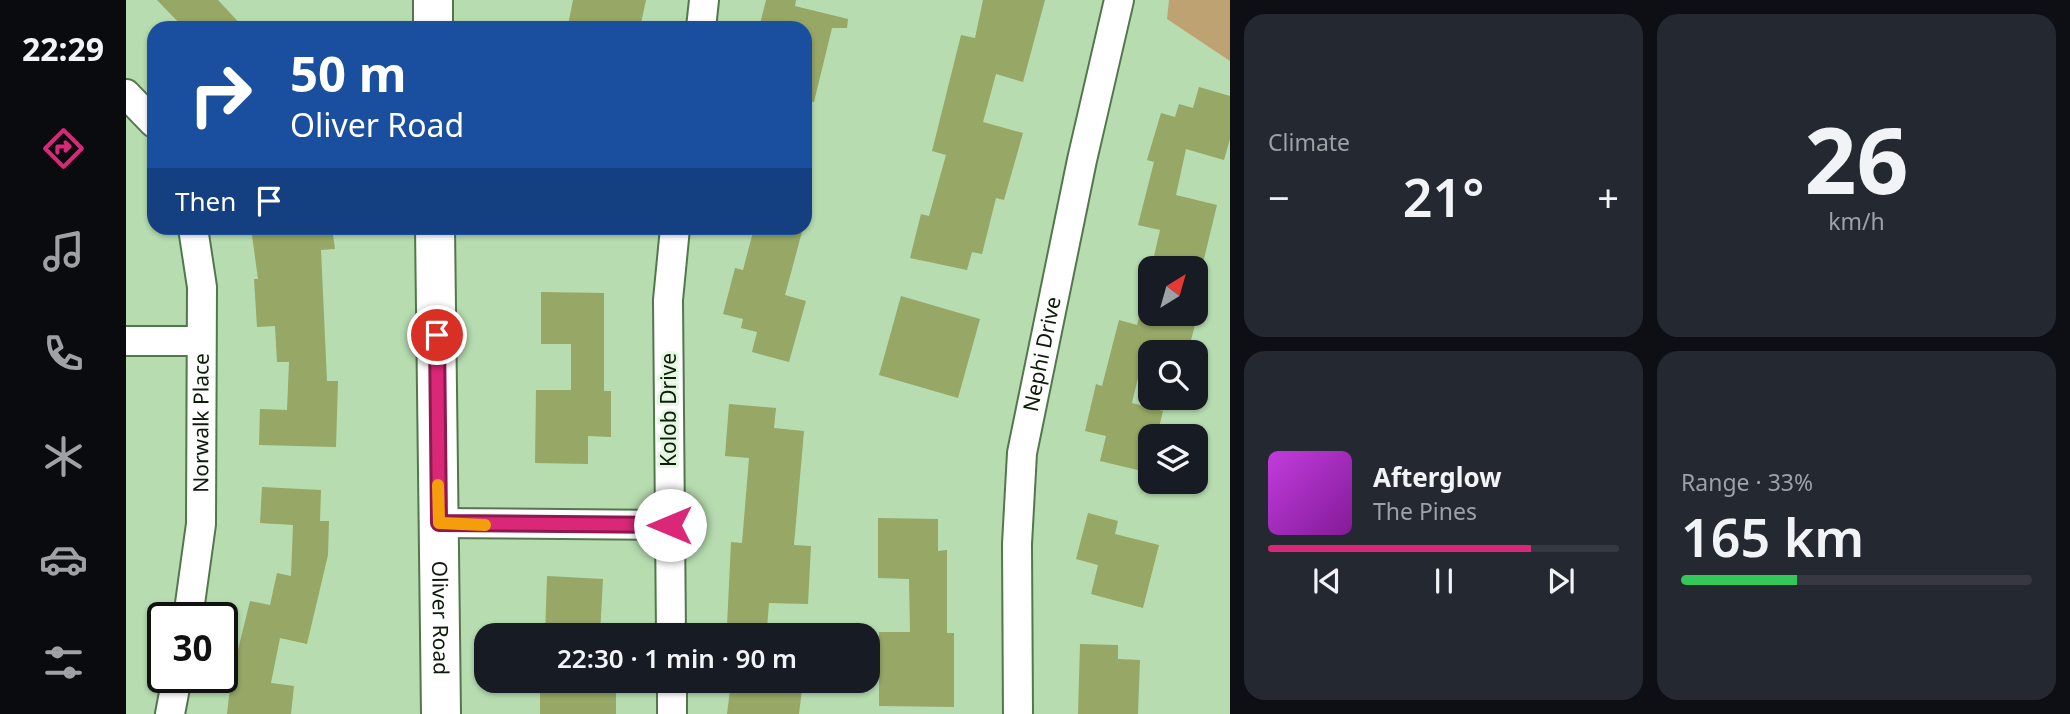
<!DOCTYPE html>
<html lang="en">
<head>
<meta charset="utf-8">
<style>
	:root { --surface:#171b24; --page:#242831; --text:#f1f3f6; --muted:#9ea1a6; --line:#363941; --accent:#db2777 }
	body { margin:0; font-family:"Noto Sans",sans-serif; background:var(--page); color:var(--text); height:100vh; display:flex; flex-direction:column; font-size:26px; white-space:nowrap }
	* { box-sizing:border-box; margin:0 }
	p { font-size:23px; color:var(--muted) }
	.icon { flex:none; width:38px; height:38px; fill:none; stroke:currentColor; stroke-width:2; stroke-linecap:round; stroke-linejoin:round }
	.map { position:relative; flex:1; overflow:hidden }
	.details { display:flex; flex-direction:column; gap:14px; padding:14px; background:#0d0f14; width:840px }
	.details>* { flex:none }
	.top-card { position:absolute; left:21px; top:21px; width:665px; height:214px; border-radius:21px; box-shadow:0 2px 5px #0004; background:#1a4fa0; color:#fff; overflow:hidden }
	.needle { width:46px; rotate:37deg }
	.tools { position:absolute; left:1012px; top:256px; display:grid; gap:14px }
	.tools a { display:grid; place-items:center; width:70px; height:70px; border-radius:14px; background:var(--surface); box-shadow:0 2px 5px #0004; font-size:35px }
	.speed { position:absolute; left:21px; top:602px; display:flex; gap:14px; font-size:35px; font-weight:700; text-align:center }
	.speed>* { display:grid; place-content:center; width:91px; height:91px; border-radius:50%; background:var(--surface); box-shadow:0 2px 5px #0004; line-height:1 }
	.speed .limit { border:4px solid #111; border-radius:10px; background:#fff; color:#111 }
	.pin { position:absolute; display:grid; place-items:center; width:60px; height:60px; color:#fff; margin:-30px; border:4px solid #fff; border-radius:50%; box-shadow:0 2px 7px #0007 }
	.me { position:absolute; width:77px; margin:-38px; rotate:270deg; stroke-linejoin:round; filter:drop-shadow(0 0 5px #0008) }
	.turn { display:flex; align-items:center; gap:24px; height:147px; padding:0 28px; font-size:32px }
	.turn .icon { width:91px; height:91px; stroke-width:2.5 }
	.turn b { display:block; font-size:49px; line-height:60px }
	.then { display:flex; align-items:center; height:66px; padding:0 28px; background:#0003; gap:14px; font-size:26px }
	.big { font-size:52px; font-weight:600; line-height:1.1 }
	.details .widget { flex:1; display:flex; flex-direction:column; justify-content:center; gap:10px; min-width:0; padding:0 24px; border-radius:21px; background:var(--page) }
	.details .dial { align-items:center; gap:0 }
	.dial b { font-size:91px; line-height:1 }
	.song { display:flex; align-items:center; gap:21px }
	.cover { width:84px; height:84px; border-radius:10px; background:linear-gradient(135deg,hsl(290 70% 55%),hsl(290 70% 35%)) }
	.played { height:7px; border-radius:4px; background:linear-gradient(90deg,var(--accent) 75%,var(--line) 75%) }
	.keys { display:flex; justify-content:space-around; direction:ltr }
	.heat { display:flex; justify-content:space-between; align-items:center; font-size:38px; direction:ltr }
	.charge { height:10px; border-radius:5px; background:linear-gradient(90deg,#34c759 33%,var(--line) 0) }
	.details .tiles { flex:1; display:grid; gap:14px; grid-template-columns:repeat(2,1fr) }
	.trip { position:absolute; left:348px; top:623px; width:406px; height:70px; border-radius:21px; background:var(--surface); box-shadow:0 2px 5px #0004; font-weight:600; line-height:70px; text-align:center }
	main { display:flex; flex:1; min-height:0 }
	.tabs { display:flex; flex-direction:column; width:126px; justify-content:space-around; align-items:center; background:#090b0e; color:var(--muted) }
	.tabs .icon { width:49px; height:49px }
	.tabs .selected { color:var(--accent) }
	.tabs b { font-size:32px; color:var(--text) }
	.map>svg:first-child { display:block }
</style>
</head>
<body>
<main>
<nav class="tabs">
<b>22:29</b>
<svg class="icon selected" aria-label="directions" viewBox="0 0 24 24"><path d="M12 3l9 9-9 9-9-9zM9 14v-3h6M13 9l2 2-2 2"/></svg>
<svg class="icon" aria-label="music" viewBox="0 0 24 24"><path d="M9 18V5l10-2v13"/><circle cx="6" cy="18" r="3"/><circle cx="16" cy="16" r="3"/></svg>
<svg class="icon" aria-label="phone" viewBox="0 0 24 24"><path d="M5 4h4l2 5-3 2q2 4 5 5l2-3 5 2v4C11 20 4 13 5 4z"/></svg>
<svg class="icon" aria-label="climate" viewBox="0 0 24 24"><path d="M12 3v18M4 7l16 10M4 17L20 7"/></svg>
<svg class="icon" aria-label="car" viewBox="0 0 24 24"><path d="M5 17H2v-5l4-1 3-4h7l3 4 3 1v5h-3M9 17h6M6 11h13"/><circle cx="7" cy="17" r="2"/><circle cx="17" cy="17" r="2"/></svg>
<svg class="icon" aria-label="filters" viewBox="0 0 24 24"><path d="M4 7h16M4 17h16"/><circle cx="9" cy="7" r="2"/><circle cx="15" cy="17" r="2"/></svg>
</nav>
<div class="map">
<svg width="1104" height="714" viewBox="0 0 1104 714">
	<rect width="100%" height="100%" fill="#b7dcb0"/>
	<polygon fill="#bea272" points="1043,0 1104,0 1104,61 1041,19"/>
	<g fill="#96a766">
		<polygon points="31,0 92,0 118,28 58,28"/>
		<polygon points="447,0 520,0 514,28 457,28 442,25"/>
		<polygon points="640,0 670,0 669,6 722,19 721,28 706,28 688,102 679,101 679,28 633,28"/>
		<polygon points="857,0 919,0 897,82 870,74 857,122 897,133 878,200 870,198 856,254 846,252 841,270 784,258 795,214 803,216 820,155 806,151 835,35 849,38"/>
		<polygon points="1073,87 1104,96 1104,139 1098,160 1060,149 1050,195 1091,205 1076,267 1028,256 1034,230 1012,225 1028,162 1021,160 1035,113 1049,117 1053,104 1067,108"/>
		<polygon points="125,228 206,228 209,249 195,250 201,381 212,381 210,447 133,445 134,409 161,410 163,362 151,362 149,326 131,327 128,279 132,279"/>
		<polygon points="628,228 677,228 659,295 680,301 663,362 626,352 631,332 615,328 617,319 597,314 609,268 617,270"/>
		<polygon points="415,292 478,293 478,391 485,391 485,437 462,436 462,464 409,463 410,390 445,390 445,344 415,344"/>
		<polygon points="775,296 854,319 832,398 753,375"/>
		<polygon points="1015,310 1024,313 1072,313 1062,352 1024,352 1024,359 1017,357 1006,403 1037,411 1031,436 1024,436 1024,473 974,461 980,436 959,431 970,384 976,386 993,320 1011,325"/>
		<polygon points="603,404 650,408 648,428 678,431 668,545 685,546 682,604 643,603 641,628 601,626 605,542 616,543 623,458 599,456"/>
		<polygon points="136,487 195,490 194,521 203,521 202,555 181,644 154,638 145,683 168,686 165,714 101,714 105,678 124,601 144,605 151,573 165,576 167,525 134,523"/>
		<polygon points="962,513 992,521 989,534 1033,545 1017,608 965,594 972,565 950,559"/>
		<polygon points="752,518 812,519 812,551 821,550 821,633 828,633 828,707 753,706 753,632 784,632 783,579 752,578"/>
		<polygon points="421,576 477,579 474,635 419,635"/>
		<polygon points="954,644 992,645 992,659 1014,660 1012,714 952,714"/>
		<polygon points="611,681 677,681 673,714 601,714 604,690 610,691"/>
		<rect x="414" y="687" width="76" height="27"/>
	</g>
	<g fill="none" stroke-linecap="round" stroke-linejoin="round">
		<defs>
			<g id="street">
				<polyline points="575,28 578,0"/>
				<polyline points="0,94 28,123"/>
				<polyline points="0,341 75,341"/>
				<polyline points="313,523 544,525"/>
				<path id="s1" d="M62,618L75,524L76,287L67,228"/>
				<polyline points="545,635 542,300 549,228"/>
				<polyline points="546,681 546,714"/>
				<polyline points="44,714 51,677"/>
				<path id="s2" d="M892,714L891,544L896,453L956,160L993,0"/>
			</g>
			<g id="secondary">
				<polyline points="307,0 307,28"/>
				<path id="s3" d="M309,228L315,714"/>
			</g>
		</defs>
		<use href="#street" stroke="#54764e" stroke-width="32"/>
		<use href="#secondary" stroke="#54764e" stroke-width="42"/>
		<use href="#street" stroke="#fff" stroke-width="28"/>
		<use href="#secondary" stroke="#fff" stroke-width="38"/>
	</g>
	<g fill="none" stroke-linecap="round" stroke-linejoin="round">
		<defs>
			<polyline id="route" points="311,335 313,523 544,525"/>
		</defs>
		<use href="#route" stroke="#8e194d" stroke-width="18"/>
		<use href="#route" stroke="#db2777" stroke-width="12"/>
		<polyline stroke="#f59e0b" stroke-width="12" points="312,485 313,523 359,525"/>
	</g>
	<g text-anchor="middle" stroke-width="6" stroke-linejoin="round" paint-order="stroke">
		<g font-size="21" fill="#0d1b0b" stroke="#e4f7e1">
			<text dy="7" stroke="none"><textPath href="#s2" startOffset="362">Nephi Drive</textPath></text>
			<text transform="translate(543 410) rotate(-90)" y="7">Kolob Drive</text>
			<text dy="7" stroke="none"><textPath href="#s1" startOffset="196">Norwalk Place</textPath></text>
			<text dy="7" stroke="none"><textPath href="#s3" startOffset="390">Oliver Road</textPath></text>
		</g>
	</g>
</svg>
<div class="tools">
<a><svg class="needle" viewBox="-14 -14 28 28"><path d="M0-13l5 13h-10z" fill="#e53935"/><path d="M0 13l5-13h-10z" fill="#9ea1a6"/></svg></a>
<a><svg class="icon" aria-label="search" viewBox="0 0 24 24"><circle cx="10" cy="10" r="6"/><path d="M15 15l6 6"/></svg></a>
<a><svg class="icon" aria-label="layers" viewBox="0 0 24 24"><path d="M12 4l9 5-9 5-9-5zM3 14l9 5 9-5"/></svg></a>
</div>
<div class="speed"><div class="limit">30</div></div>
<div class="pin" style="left:311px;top:335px;background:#d93025"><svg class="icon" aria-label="arrive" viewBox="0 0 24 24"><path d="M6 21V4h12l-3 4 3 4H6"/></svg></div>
<svg class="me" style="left:544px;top:525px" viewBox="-20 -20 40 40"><circle r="19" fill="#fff"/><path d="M0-13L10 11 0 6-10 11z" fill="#db2777"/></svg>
<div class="trip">22:30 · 1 min · 90 m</div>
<div class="top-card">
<div class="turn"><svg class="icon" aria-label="right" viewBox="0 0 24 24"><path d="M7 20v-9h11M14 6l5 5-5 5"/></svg><div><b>50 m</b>Oliver Road</div></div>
<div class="then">Then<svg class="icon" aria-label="arrive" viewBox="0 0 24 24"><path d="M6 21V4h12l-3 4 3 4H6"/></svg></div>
</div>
</div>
<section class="details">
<div class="tiles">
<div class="widget"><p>Climate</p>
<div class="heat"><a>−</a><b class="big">21°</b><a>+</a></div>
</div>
<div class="widget dial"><b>26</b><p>km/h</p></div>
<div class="widget">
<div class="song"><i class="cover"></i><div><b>Afterglow</b><p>The Pines</p></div></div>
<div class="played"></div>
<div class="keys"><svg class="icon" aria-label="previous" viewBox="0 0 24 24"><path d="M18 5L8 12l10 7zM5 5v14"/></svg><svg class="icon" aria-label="pause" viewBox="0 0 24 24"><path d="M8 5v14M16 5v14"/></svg><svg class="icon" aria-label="next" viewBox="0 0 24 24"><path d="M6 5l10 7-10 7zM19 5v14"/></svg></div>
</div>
<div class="widget"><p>Range · 33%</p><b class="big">165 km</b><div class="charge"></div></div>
</div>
</section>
</main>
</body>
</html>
